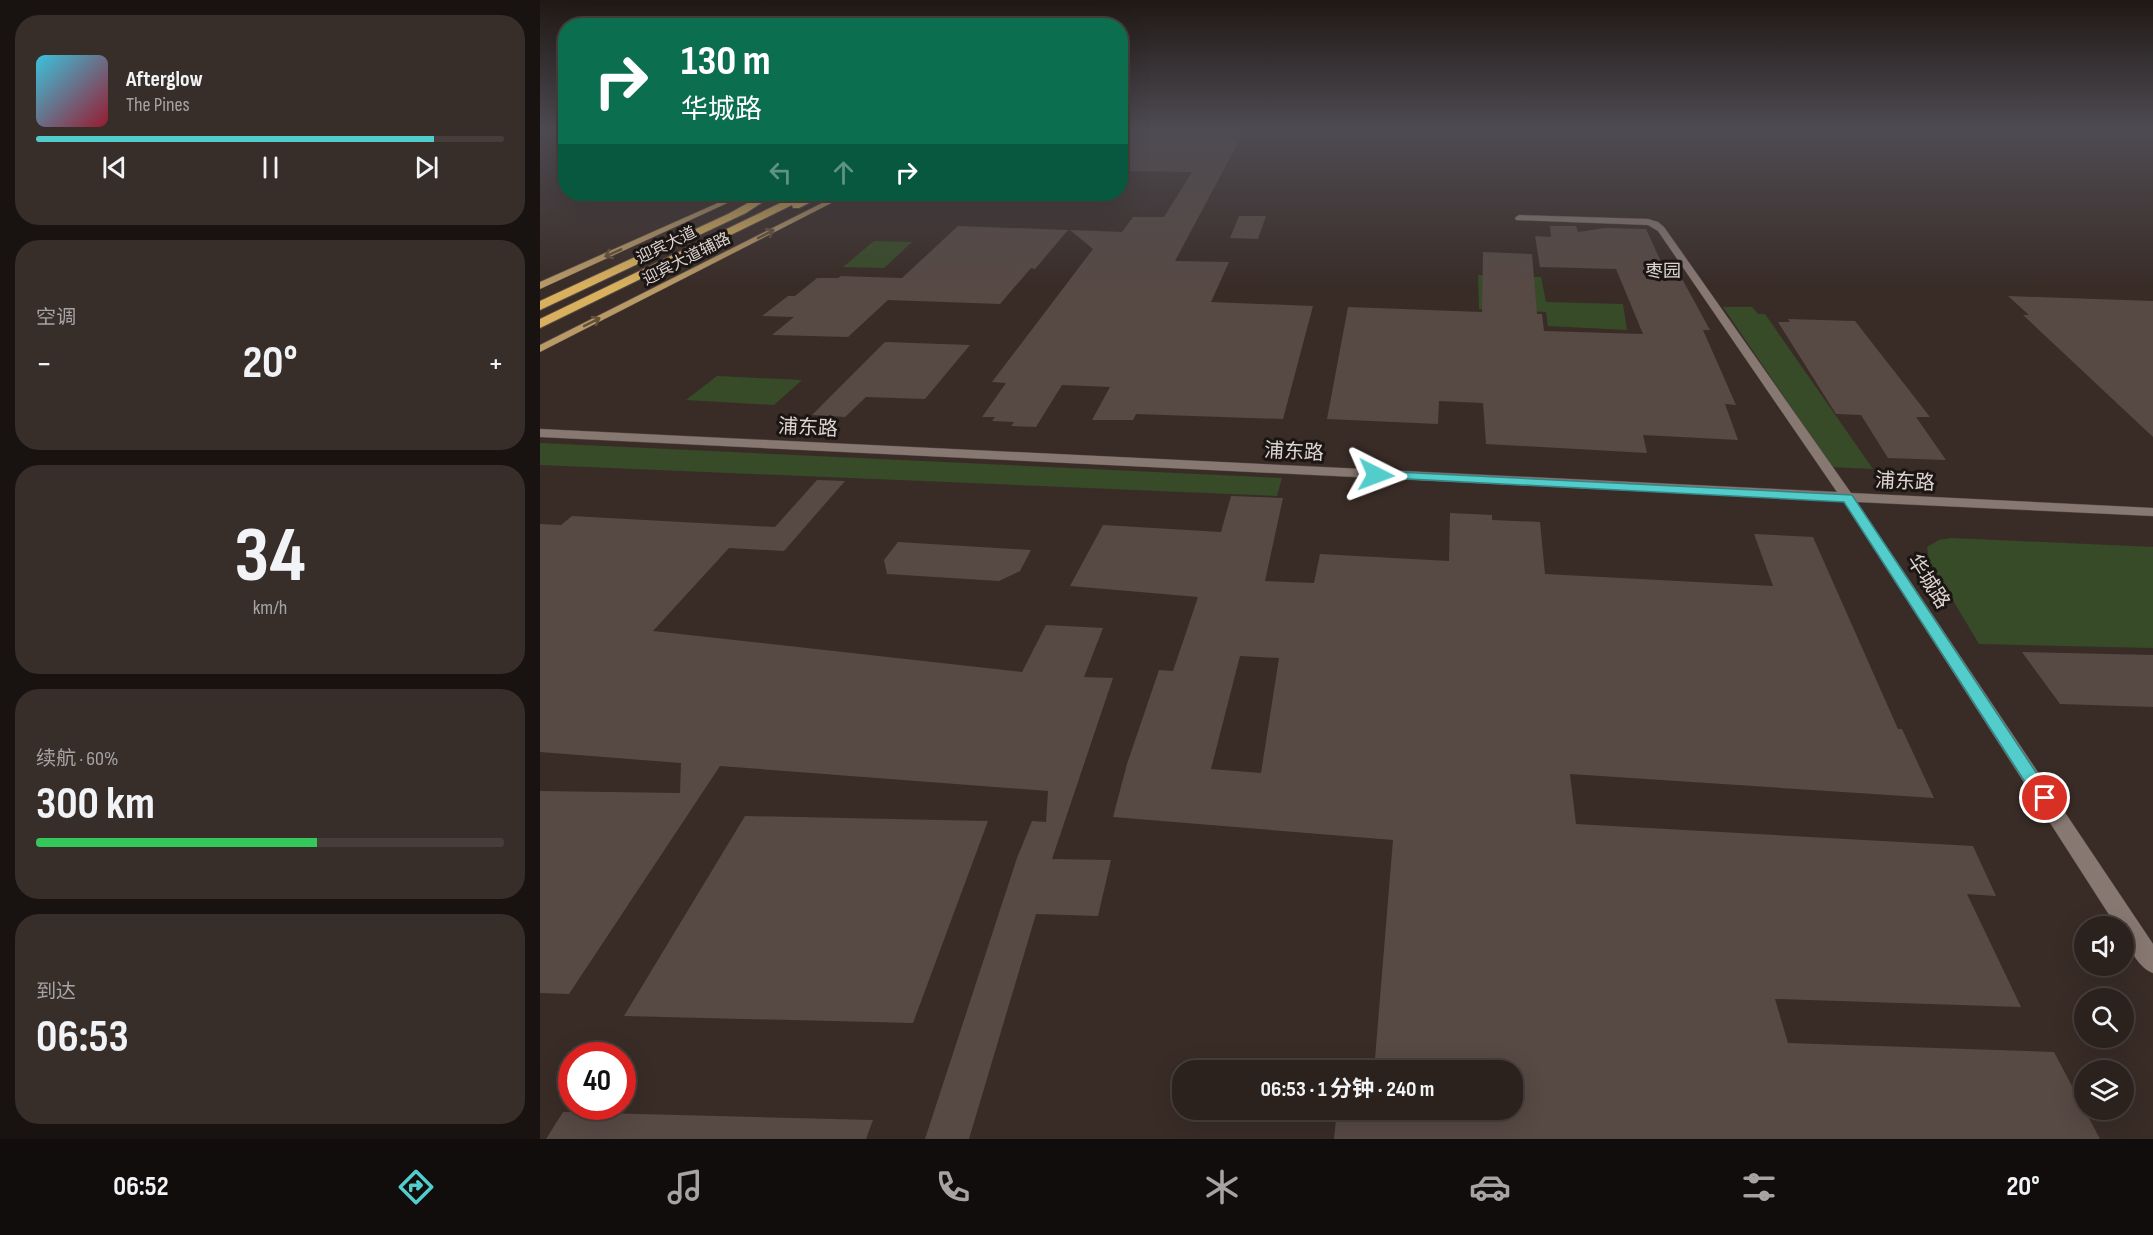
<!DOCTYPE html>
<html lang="zh">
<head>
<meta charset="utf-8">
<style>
	:root { --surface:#2b211d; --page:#372e2a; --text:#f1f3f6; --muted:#a6a3a4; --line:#473e3b; --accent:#52cdcc }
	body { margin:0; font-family:"Sofia Sans Condensed","Noto Sans SC",sans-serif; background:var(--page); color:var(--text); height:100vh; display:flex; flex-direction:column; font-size:22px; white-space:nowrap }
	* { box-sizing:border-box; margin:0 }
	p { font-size:20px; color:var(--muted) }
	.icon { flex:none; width:33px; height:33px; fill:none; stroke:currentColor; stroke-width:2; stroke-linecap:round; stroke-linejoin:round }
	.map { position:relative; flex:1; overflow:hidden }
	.details { display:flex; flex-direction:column; gap:15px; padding:15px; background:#181210; width:540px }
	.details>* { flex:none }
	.hud { position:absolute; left:18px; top:18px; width:570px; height:183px; border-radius:24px; box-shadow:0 6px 24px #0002,0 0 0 2px var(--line); background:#0b6e4f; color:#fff; overflow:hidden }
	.fabs { position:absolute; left:1534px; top:916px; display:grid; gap:12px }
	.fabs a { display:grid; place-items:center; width:60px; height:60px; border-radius:50%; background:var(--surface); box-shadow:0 6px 24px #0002,0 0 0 2px var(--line); font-size:30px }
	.speed { position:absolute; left:18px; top:1042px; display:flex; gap:12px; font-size:30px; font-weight:700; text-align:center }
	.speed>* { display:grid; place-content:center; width:78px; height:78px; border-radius:50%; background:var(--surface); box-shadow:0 6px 24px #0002,0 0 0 2px var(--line); line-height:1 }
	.speed .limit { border:9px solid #d22; background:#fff; color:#111 }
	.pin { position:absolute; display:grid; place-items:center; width:51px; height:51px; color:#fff; margin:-26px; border:3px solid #fff; border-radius:50%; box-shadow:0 2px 6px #0007 }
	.me { position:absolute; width:66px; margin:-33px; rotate:93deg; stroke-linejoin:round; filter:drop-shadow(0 0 4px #0008) }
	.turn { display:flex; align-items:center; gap:21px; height:126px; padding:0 24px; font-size:27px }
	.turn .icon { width:78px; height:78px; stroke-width:2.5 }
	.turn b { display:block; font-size:42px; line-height:51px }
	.lanes { display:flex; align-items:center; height:57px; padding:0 24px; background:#0003; justify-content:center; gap:30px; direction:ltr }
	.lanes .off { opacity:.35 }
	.big { font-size:45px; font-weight:700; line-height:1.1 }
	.details .widget { flex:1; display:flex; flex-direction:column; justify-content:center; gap:9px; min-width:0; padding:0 21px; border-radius:24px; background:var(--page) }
	.details .dial { align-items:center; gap:0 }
	.dial b { font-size:78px; line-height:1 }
	.song { display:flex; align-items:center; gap:18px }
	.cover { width:72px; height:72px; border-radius:9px; background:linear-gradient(135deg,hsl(190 70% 55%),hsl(350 70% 35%)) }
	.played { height:6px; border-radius:3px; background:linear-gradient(90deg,var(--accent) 85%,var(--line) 85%) }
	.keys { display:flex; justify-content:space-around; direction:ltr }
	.heat { display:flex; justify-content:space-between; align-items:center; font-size:33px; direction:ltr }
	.charge { height:9px; border-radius:4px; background:linear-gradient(90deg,#34c759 60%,var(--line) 0) }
	.trip { position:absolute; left:632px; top:1060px; width:351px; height:60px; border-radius:24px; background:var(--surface); box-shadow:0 6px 24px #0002,0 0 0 2px var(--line); font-weight:700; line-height:60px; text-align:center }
	.dock { display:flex; height:96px; justify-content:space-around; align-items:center; background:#110d0c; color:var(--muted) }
	.dock .icon { width:42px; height:42px }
	.dock .on { color:var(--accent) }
	.dock b { font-size:27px; color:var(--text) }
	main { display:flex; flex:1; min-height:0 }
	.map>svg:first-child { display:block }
</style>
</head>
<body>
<main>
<section class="details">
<div class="widget">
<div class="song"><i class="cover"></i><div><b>Afterglow</b><p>The Pines</p></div></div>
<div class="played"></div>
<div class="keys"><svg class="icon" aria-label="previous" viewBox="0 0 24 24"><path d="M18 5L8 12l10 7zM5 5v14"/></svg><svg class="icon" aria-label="pause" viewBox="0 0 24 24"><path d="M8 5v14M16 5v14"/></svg><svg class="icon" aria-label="next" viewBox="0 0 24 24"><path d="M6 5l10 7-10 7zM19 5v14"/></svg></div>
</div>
<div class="widget"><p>空调</p>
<div class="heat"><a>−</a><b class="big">20°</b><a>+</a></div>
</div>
<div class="widget dial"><b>34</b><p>km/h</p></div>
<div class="widget"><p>续航 · 60%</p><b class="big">300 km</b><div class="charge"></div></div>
<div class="widget"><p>到达</p><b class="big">06:53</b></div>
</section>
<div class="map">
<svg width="1613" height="1139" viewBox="0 0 1613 1139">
	<rect width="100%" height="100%" fill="#392c27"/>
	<g fill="#374b28">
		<polygon points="334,241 372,242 344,268 303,267"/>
		<polygon points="938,275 1001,277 1006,302 1083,304 1087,330 1008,326 1006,312 939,309"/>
		<polygon points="1183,307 1212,307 1218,314 1225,314 1333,469 1292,467"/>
		<polygon points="177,376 262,380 234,405 146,400"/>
		<polygon points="0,443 742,478 737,496 0,465"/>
		<polygon points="1411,538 1613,547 1613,648 1439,644 1389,560 1387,547 1399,540"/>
	</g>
	<g fill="#574944" fill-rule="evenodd">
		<polygon points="580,128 706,128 635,261 689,262 671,302 773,306 743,419 596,414 593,420 552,420 570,387 522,385 496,427 471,426 474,422 452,421 455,417 442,417 466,383 452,382 553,249 530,230 582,232 593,217 624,217 652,172 580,171"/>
		<polygon points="699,216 726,216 718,239 690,238"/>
		<polygon points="418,226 528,230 495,269 491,268 460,304 348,300 308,337 232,335 254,317 222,316 248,296 255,296 277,278 298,278 301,276 362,278"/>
		<polygon points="1010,226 1036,226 1038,232 1065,228 1106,229 1123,266 1135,266 1170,330 1163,330 1196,405 1185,404 1198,440 1103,435 1107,453 946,444 943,403 899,401 898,424 787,419 808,307 942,312 943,252 992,254 997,314 1002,314 1004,331 1103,334 1076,269 1000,267 995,236 1011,237"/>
		<polygon points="1468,296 1613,301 1613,437 1483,315 1489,315"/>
		<polygon points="1248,319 1315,321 1390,417 1376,417 1406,460 1348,458 1321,415 1296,414 1238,322 1250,322"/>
		<polygon points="345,342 430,345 385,399 326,397 305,417 272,415"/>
		<polygon points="277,480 305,481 244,551 189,548 113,631 482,672 506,625 563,628 544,677 573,678 512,859 571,860 558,916 496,914 429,1139 385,1139 477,858 492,821 506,822 508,791 180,766 29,994 0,993 0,791 140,793 141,763 0,752 0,524 21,525 32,516 235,527"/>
		<path d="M691,496L743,498L725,581L774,583L780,554L909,561L910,513L952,515V520L1000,522L1005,574L1233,586L1214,534L1273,537L1358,729H1362L1394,798L1030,774L1036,824L1433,846L1456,896L1427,894L1481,1007L1235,999L1248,1043L1514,1052L1560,1139H794L797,1110H972V1071H834L853,840L573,817L587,764L619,670L633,671L658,597L530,586L563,525L681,532ZM700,656L739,658L721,773L671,769Z"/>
		<polygon points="358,542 491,550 480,571 459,581 347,574 344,560"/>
		<polygon points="1482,652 1613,655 1613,707 1520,704"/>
		<polygon points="205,816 448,821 373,1023 84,1016"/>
		<polygon points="23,1112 333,1120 326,1139 6,1139"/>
	</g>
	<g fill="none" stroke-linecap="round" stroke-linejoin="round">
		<defs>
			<path id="minor" d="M979,215L1108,219L1118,222L1124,227L1311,493L1613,508V516L1317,502L1613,944V973C1598,968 1584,942 1584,927H1577L1303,501L0,437V429L1297,492L1118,231L1108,225L976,220L975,218Z"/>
			<g id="major">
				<polygon points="198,194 207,194 0,289 0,282"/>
				<polygon points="300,194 309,194 0,352 0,345"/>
			</g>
			<g id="highway">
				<polygon points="224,194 235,194 206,213 0,310 0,301 188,214"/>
				<polygon points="259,194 270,194 264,199 275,194 287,194 259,208 253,208 252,205 0,328 0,319"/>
			</g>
		</defs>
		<use href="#minor" stroke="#554a46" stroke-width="1"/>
		<use href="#major" stroke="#554a46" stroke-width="1"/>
		<use href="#highway" stroke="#554a46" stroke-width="2"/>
		<use href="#minor" fill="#887872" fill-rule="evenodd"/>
		<use href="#major" fill="#b99a66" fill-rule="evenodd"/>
		<use href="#highway" fill="#d9b15e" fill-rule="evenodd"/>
	</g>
	<defs><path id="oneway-shaft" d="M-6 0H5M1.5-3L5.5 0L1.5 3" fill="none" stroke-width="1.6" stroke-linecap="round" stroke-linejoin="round" transform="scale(1.5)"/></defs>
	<g stroke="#625138">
		<use href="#oneway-shaft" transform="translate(226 234) rotate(-27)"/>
		<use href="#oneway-shaft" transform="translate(73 253) rotate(156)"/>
		<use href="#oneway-shaft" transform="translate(52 322) rotate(-27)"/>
	</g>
	<linearGradient id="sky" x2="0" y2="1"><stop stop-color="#1f1815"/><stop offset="0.45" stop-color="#4e4b52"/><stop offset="1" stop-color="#4e4b52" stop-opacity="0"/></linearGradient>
	<rect width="1613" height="287" fill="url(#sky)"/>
	<polygon fill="#52cdcc" stroke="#358585" stroke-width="1.5" points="836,471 1312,495 1513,798 1511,802 1505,804 1498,802 1304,502 832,477 830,475"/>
	<g text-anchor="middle" stroke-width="6" stroke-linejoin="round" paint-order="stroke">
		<g font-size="16" fill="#ddd4d1" stroke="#1b1613">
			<text transform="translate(126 244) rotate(-26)" y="6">迎宾大道</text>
			<text transform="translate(146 258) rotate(-27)" y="6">迎宾大道辅路</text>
		</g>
		<g font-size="18" fill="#ddd4d1" stroke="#1b1613">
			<text x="1123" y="277">枣园</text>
		</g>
		<g font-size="20" fill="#ddd4d1" stroke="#1b1613">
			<text transform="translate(268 427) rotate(3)" y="7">浦东路</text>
			<text transform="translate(754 451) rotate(3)" y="7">浦东路</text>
			<text transform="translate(1365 481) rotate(3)" y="7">浦东路</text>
			<text transform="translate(1389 581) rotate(57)" y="7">华城路</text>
		</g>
	</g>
</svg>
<div class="fabs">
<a><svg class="icon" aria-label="sound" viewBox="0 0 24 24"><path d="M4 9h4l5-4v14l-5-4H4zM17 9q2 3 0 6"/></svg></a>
<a><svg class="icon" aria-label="search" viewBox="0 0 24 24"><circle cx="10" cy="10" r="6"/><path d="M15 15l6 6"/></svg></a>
<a><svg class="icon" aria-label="layers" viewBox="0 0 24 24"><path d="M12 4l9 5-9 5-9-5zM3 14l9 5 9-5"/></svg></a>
</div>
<div class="speed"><div class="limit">40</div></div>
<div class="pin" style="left:1505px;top:798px;background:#d93025"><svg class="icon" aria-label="arrive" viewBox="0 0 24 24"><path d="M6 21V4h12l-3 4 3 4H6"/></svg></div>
<svg class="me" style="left:836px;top:475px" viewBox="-20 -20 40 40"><path d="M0-17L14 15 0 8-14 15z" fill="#52cdcc" stroke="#fff" stroke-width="4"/></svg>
<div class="trip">06:53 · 1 分钟 · 240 m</div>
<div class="hud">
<div class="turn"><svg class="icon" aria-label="right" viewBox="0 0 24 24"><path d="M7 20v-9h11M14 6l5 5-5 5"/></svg><div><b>130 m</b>华城路</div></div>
<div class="lanes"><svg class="icon off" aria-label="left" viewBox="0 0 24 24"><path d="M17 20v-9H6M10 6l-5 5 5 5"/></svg><svg class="icon off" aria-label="ahead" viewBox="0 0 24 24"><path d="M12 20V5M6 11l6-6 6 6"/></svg><svg class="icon" aria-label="right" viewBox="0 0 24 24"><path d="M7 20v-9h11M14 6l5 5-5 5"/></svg></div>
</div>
</div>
</main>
<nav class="dock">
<b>06:52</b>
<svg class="icon on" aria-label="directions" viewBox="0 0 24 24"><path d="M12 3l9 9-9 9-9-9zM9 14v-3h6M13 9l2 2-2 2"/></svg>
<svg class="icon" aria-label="music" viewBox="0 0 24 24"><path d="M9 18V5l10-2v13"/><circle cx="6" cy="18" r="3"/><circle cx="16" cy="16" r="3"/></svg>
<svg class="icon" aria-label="phone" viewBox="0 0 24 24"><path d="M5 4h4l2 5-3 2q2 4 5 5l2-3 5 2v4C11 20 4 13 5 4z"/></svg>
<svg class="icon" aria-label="climate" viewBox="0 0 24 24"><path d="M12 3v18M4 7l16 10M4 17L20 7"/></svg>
<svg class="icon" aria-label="car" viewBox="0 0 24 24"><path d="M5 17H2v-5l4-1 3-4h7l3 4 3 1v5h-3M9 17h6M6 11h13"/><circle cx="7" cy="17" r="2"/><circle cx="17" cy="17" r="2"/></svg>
<svg class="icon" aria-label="filters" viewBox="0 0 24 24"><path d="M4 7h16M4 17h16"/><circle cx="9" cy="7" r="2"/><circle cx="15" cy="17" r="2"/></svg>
<b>20°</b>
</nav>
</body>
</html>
